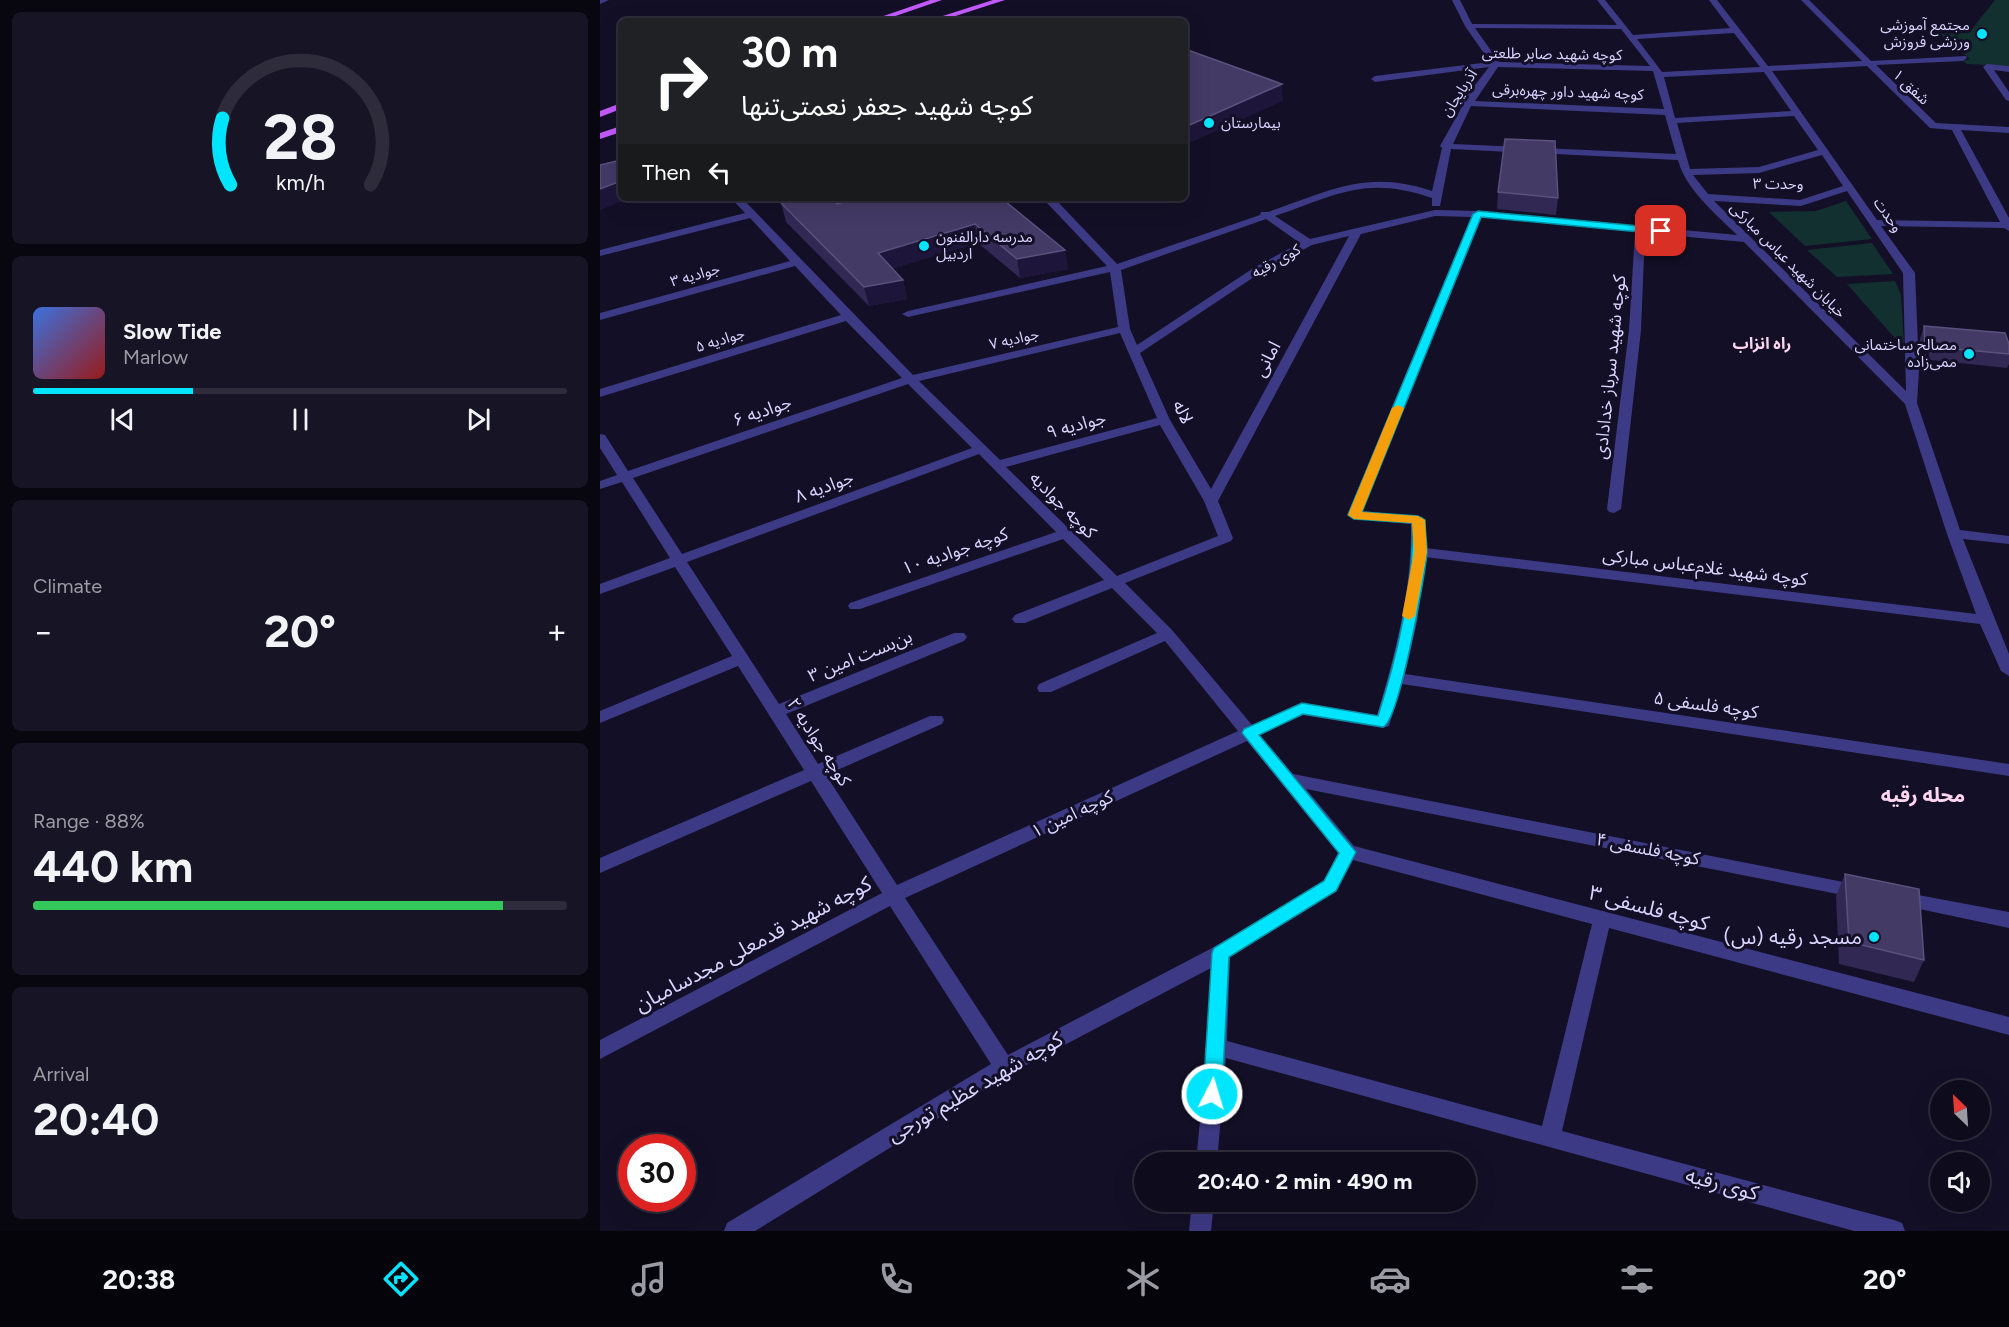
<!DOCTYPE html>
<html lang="en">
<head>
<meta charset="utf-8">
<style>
	:root { --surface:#0e0b1c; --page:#171425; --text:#f1f3f6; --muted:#9b9ba3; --line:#2e2b3b; --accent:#00e5ff }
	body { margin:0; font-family:Figtree,"Noto Sans Arabic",sans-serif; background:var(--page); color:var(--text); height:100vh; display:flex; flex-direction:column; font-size:22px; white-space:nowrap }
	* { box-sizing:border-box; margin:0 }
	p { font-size:20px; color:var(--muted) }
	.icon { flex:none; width:33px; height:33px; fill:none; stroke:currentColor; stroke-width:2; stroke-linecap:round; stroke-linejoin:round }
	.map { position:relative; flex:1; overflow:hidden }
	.drawer { display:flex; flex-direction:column; gap:12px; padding:12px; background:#08060f; width:600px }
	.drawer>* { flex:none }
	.top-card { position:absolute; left:18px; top:18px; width:570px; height:183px; border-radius:9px; box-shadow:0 6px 24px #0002,0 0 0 2px var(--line); background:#202124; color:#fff; overflow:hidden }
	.needle { width:39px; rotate:335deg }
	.buttons { position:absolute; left:1330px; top:1080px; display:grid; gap:12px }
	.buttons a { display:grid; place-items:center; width:60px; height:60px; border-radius:50%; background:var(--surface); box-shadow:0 6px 24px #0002,0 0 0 2px var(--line); font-size:30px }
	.speed { position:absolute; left:18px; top:1134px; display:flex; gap:12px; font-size:30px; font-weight:700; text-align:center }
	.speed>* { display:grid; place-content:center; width:78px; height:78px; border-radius:50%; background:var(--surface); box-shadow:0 6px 24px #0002,0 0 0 2px var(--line); line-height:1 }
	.speed .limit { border:9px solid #d22; background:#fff; color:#111 }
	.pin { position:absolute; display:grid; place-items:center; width:51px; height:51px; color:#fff; margin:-26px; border-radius:12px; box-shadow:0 3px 9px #0006 }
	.me { position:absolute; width:66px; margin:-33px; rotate:5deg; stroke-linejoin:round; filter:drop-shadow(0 0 4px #0008) }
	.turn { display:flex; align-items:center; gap:21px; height:126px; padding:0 24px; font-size:27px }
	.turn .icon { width:78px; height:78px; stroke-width:2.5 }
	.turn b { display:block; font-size:42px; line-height:51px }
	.then { display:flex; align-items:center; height:57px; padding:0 24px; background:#0003; gap:12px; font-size:22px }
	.big { font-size:45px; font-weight:700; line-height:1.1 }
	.drawer .card { flex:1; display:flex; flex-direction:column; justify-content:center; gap:9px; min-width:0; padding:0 21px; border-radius:9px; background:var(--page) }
	.drawer .dial { align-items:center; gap:0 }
	.dial svg { height:156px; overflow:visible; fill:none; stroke:var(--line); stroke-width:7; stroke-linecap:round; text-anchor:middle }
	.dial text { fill:var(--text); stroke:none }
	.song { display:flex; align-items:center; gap:18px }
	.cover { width:72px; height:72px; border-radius:9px; background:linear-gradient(135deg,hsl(220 70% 55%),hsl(0 70% 35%)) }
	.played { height:6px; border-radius:3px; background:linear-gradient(90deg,var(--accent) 30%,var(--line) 30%) }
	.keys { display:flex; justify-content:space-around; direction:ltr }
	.heat { display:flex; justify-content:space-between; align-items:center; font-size:33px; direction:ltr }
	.charge { height:9px; border-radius:4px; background:linear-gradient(90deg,#34c759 88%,var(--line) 0) }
	.trip { position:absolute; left:534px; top:1152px; width:342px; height:60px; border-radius:30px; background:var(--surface); box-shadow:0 6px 24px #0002,0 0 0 2px var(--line); font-weight:700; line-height:60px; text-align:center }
	.dock { display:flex; height:96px; justify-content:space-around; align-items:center; background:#06040b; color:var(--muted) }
	.dock .icon { width:42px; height:42px }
	.dock .on { color:var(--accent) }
	.dock b { font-size:27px; color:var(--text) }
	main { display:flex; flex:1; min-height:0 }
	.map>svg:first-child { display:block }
</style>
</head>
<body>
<main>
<section class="drawer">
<div class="card dial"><svg viewBox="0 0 100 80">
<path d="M14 69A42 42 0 1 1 86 69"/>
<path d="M14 69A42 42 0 0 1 10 35" stroke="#00e5ff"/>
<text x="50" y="56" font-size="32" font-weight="700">28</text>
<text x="50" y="72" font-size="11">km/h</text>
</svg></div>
<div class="card">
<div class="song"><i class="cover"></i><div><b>Slow Tide</b><p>Marlow</p></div></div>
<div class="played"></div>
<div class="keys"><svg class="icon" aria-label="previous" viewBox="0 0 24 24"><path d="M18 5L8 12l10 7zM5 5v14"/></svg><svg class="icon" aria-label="pause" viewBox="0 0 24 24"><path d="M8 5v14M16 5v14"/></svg><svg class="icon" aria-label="next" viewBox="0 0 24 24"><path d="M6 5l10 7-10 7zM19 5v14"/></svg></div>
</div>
<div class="card"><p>Climate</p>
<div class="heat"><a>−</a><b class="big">20°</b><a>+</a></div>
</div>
<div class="card"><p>Range · 88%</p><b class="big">440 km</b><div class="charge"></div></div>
<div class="card"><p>Arrival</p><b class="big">20:40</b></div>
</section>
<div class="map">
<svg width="1409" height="1231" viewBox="0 0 1409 1231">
	<rect width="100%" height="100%" fill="#130f26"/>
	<g fill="#12302f">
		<polygon points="1395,0 1409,0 1409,66 1367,64 1363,61 1370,59 1340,34 1369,33"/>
		<polygon points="1246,201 1272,239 1205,246 1169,212 1216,211"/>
		<polygon points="1272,243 1293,274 1237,277 1207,250"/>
		<polygon points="1295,281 1301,295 1304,344 1301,345 1247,284"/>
	</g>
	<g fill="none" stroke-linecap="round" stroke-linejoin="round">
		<g fill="#3d3a85" fill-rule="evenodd">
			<polygon points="0,0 9,0 0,4"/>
			<path d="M852,0H860L872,24L1017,25L997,0H1005L1033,35L1130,28L1109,0H1117L1168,66L1262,61L1201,0H1209L1271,61L1366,56L1367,58L1363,61L1276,65L1336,123L1409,127V133L1361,130L1409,218V231L1404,228L1281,226L1315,273L1319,370L1317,403L1360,530L1409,536V544L1363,539L1409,654V676L1401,671L1380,624L825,557L817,622L805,674L1409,764V776L802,684L789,726L783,728L703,715L660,735L693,774L1264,886L1267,891L1264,896L1258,898L706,789L754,846L1409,1017V1035L1009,928L962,1131L1294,1220L1302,1223L1305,1231H1254L626,1058L617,1162H596L607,1047L611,968L411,1073L155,1231H124L127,1223L391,1064L290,906L0,1059V1040L282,893L211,781L0,873V858L204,770L138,666L0,723V711L132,656L75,567L0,594V584L70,558L22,482L0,489V481L17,475L0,448V434L5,435L28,471L302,378L246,321L0,397V389L241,315L195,266L0,320V313L190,261L150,218L0,256V250L145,213L131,198H142L313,375L518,327L510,272L308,317L302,314L308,311L507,266L447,203L446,201L450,198H464L458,202L517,264L660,215L661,212H668C730,191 766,169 832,191L842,148L840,146L863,105L861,103L889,67L775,82L771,79L775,76L890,62L865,26ZM875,28L1021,29L1050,66L899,62ZM1134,33L1160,67L1062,72L1037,39ZM1267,66L1330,128L1352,130L1400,222L1277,220L1172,71ZM898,67L1053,71L1064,109L875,101ZM1164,72L1191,111L1075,118L1064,77ZM871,106L1065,115L1076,154L853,144ZM1194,116L1218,150L1159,167L1090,169L1077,123ZM851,149L1078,160C1086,190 1115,213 1137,235L878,211L835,210L710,239L675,216C737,195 765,175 832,198V206H840ZM1222,155L1243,186L1200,200L1108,194L1093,175L1159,173ZM1247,191L1303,273L1306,391L1114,201L1201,206ZM835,216L872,217L747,515L754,519L811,524C812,589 796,653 777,715L702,703L652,725L572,630L525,583L631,541L633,538L618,501L761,234ZM882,217L1035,232L1029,330L1007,509L1009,512L1014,513L1021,509L1041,330L1045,233L1144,242L1305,404L1347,534L1376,614L825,548L823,517L762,511ZM666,219L700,243L655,267L537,345L530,329L521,270ZM749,236L611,489L570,420L540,353L663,271L712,245ZM520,333L557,418L400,460L319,381ZM308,384L372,448L82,554L33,478ZM560,425L604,501L618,536L517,576L406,467ZM379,454L456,532L250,603L248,606L250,609H260L463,539L504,580L415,615L412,619L415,623H425L512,588L557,633L439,684L437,688L439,692H451L565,641L638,731L297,885L226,775L342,724L344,720L342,716H330L218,764L186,714L364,641L367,637L364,633H354L179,704L87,562ZM647,741L738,853L724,881L614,947L408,1055L305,898ZM753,860L992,924L942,1126L627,1041L630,957L736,891Z"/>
			<polygon points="1387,64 1409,66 1409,72 1394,70 1409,92 1409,101 1406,100 1383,67"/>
			<polygon points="585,155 589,156 589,160 585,161"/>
			<polygon points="1302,892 1409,912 1409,928 1296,904 1293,899 1296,894"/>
			<polygon points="592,1202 614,1202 611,1231 589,1231"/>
		</g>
		<g fill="#c25bff" fill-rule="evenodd">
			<polygon points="330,0 342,0 281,21 269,21"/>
			<polygon points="393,0 405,0 340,21 327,21"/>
			<polygon points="21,103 21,109 0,117 0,111"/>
			<polygon points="21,126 21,132 0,139 0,133"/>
		</g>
	</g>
	<g fill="#312854">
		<polygon points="898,192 958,198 956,215 897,209"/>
		<polygon points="401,198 468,269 420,278 378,243 292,268 303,280 307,299 269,306 186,222 181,203 237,204"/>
		<polygon points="1324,326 1409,344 1409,364 1407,368 1321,359 1320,339"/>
		<polygon points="1245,874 1324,960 1314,982 1239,964 1236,896"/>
	</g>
	<g fill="#1d163a">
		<polygon points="682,84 683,101 585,145 585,127"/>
		<polygon points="21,181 21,198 31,198 0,210 0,189"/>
		<polygon points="34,198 60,198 36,204"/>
		<polygon points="375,224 378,243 282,272 278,253"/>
		<polygon points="465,250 468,269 420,278 417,259"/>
		<polygon points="303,280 307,299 269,306 264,287"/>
	</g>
	<g fill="#433a66" stroke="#5a527e" stroke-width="1.5">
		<polygon points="585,49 682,84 585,127"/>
		<polygon points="905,139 955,141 958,198 898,192"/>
		<polygon points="21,160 21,181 0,189 0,165"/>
		<polygon points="201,198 230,198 237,204 257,198 401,198 465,250 417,259 375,224 278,253 303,280 264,287 181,203"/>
		<polygon points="1324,326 1405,333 1409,344 1409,354 1325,346"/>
		<polygon points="1245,874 1319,889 1324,960 1249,942"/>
	</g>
	<path fill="#00e5ff" stroke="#0095a6" stroke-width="1.5" d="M878,211L1061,228L1066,231L1061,234L881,217L762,512L818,516L825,520C825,531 827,542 827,553C825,576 799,722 783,727L703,714L659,735L756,852L736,891L629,957L622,1094L619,1100L612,1102L606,1100L603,1094L612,953L614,948L724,881L739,853L642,733L644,729L702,703L778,716C796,660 815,582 812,523L754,519L748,515L873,214Z"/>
	<polygon fill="#f59e0b" points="798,405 804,408 762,512 818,516 825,520 827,552 815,616 809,620 802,616 814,552 812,523 754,519 748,515 792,408"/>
	<g fill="#00e5ff" stroke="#130f26" stroke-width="2">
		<circle cx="1382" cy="34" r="6"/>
		<circle cx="609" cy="123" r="6"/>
		<circle cx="324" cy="246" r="6"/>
		<circle cx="1369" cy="354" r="6"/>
		<circle cx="1274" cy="937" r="6"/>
	</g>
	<g text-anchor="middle" stroke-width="6" stroke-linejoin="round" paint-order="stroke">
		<g font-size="15" fill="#d9d4ff" stroke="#130f26" text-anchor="end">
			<text x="1370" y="30">مجتمع آموزشی<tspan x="1370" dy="17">ورزشی فروزش</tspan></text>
			<text x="621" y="128" text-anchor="start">بیمارستان</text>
			<text x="336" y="242" text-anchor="start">مدرسه دارالفنون<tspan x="336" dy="17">اردبیل</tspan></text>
			<text x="1357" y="350">مصالح ساختمانی<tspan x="1357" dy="17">ممی‌زاده</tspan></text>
		</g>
		<g font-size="15" fill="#d9d4ff" stroke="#130f26">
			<text transform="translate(952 54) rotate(1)" y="5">کوچه شهید صابر طلعتی</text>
			<text transform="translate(1311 87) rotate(43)" y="5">شفق ۱</text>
			<text transform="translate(968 92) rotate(2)" y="5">کوچه شهید داور چهره‌برقی</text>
			<text transform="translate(859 93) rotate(-57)" y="5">آذربایجان</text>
			<text x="1178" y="189">وحدت ۳</text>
			<text transform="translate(1288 215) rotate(55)" y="5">وحدت</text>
			<text transform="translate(1188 260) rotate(45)" y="5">خیابان شهید عباس مبارکی</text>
			<text transform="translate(676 261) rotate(-29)" y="5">کوی رقیه</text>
			<text transform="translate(95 275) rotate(-16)" y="5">جوادیه ۳</text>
			<text transform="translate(414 339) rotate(-13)" y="5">جوادیه ۷</text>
			<text transform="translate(120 340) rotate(-17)" y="5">جوادیه ۵</text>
		</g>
		<g font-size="16" font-weight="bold" fill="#ffd6f0" stroke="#130f26">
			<text x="1162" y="349">راه انزاب</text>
		</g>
		<g font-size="18" fill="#d9d4ff" stroke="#130f26">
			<text transform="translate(667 359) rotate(-62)" y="6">امانی</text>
			<text transform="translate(1010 367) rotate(-84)" y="6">کوچه شهید سرباز خدادادی</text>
			<text transform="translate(162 411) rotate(-19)" y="6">جوادیه ۶</text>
			<text transform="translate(583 412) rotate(64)" y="6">لاله</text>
			<text transform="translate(476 425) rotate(-15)" y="6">جوادیه ۹</text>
			<text transform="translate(224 487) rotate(-20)" y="6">جوادیه ۸</text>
			<text transform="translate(463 505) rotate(45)" y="6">کوچه جوادیه</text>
			<text transform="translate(355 551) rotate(-19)" y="6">کوچه جوادیه ۱۰</text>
			<text transform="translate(1105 567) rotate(7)" y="6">کوچه شهید غلام‌عباس مبارکی</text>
			<text transform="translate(260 656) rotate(-22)" y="6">بن‌بست امین ۳</text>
			<text transform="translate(1106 705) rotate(8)" y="6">کوچه فلسفی ۵</text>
			<text transform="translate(219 742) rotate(57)" y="6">کوچه جوادیه ۲</text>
			<text transform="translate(472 814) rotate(-25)" y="6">کوچه امین ۱</text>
			<text transform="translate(1048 849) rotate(11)" y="6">کوچه فلسفی ۴</text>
		</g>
		<g font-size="20" font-weight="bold" fill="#ffd6f0" stroke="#130f26">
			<text x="1323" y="802">محله رقیه</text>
		</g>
		<g font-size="21" fill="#d9d4ff" stroke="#130f26">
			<text transform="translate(1049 908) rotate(15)" y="7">کوچه فلسفی ۳</text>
			<text transform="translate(153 944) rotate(-28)" y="7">کوچه شهید قدمعلی مجدسامیان</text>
			<text transform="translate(375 1087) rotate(-30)" y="7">کوچه شهید عظیم تورجی</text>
			<text transform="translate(1122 1184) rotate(15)" y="7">کوی رقیه</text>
		</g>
		<g font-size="21" fill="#d9d4ff" stroke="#130f26" text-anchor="end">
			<text x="1262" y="944">مسجد رقیه (س)</text>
		</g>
	</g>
</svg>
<div class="buttons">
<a><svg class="needle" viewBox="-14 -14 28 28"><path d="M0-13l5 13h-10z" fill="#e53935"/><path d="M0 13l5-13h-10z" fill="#9b9ba3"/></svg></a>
<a><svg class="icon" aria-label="sound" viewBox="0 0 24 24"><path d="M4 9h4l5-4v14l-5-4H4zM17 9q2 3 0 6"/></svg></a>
</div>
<div class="speed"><div class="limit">30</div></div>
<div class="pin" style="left:1061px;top:231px;background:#d93025"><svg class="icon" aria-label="arrive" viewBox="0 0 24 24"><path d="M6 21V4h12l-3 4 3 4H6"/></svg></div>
<svg class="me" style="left:612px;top:1094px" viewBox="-20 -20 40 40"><circle r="17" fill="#00e5ff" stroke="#fff" stroke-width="3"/><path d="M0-11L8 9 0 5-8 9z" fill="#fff"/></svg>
<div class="trip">20:40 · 2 min · 490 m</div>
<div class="top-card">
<div class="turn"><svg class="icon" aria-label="right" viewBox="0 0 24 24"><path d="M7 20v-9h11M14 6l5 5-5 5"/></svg><div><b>30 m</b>کوچه شهید جعفر نعمتی‌تنها</div></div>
<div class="then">Then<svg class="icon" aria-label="left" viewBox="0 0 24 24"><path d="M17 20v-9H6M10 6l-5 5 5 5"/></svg></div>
</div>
</div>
</main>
<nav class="dock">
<b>20:38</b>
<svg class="icon on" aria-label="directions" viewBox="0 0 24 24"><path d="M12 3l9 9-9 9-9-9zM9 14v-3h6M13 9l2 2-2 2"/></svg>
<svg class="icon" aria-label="music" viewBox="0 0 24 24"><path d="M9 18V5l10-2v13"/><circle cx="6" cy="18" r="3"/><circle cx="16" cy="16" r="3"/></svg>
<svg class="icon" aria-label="phone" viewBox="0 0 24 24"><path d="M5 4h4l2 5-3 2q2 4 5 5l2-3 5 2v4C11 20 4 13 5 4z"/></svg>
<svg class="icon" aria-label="climate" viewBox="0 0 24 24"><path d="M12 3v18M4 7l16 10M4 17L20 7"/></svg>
<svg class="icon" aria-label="car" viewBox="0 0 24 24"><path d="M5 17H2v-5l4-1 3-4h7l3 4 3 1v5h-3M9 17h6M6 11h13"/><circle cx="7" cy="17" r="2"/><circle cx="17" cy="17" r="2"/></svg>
<svg class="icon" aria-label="filters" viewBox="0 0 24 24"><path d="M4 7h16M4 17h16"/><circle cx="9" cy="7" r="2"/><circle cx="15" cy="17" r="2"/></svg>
<b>20°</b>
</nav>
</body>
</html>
